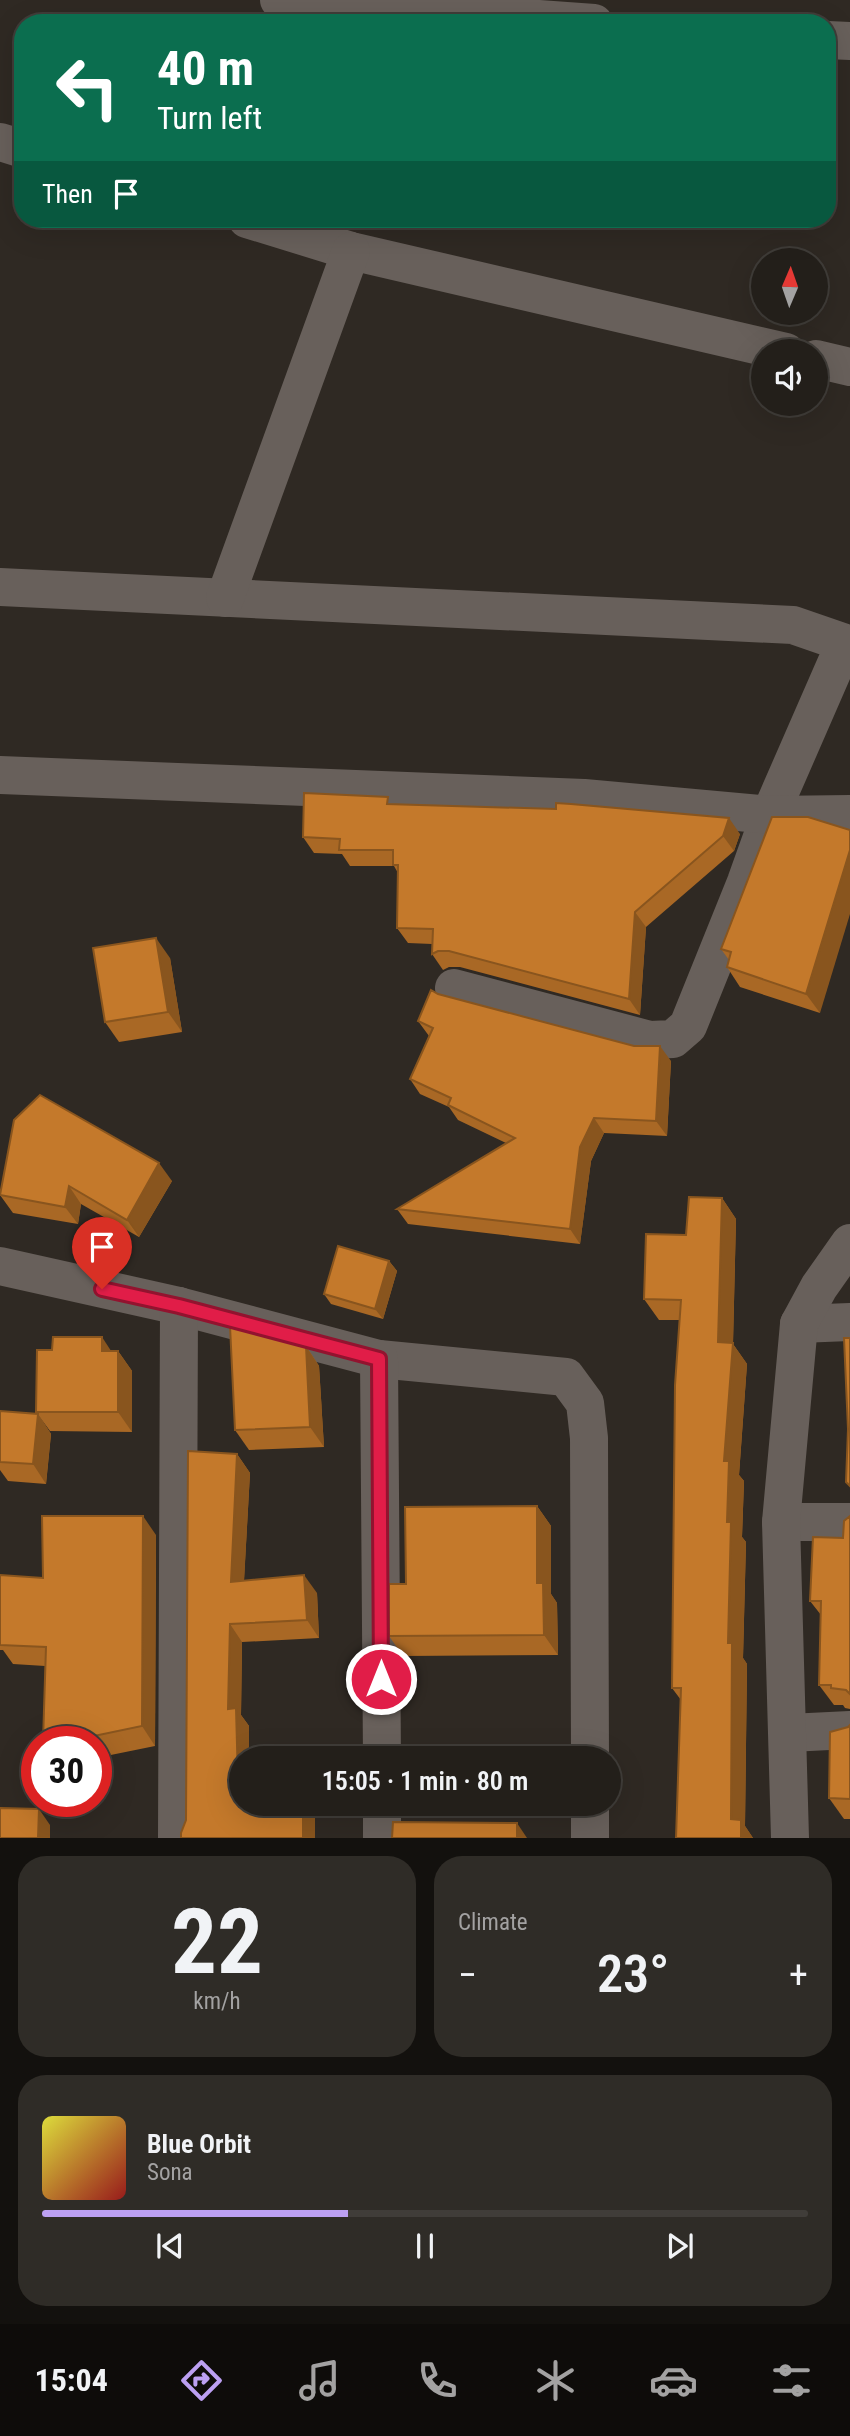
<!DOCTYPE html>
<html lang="en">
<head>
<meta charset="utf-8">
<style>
	:root { --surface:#231f1a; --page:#2f2c27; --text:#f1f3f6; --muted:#a3a2a2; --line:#403d39; --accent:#bca0f2 }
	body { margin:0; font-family:"Roboto Condensed",sans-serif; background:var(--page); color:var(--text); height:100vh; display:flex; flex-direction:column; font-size:26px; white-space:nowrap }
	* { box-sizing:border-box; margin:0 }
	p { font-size:23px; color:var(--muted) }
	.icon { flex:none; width:38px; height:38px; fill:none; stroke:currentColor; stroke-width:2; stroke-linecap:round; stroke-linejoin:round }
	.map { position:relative; height:1838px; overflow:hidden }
	.side { display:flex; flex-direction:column; gap:18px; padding:18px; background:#13110e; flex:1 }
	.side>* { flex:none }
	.banner { position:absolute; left:14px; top:14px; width:822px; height:214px; border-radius:28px; box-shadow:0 7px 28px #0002,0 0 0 2px var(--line); background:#0b6e4f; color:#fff; overflow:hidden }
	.needle { width:46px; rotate:2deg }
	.buttons { position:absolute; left:751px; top:248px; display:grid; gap:14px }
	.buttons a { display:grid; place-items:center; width:77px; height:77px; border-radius:50%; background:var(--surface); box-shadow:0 7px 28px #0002,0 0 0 2px var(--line); font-size:35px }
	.speed { position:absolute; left:21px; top:1726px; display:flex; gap:14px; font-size:35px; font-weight:700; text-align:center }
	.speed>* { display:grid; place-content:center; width:91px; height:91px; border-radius:50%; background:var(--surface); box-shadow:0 7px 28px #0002,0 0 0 2px var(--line); line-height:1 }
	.speed .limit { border:10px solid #d22; background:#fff; color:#111 }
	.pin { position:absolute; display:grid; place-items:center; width:60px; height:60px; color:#fff; margin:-72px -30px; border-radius:50% 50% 50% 0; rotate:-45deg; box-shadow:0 0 7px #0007 }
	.pin .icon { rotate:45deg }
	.me { position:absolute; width:77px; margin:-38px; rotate:0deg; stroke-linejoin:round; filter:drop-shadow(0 0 5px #0008) }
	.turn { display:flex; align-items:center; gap:24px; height:147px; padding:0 28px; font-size:32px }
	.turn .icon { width:91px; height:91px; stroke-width:2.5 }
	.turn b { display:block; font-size:49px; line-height:60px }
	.then { display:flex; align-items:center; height:66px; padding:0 28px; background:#0003; gap:14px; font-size:26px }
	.big { font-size:52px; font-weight:600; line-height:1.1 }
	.side .tile { flex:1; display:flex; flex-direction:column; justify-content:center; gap:10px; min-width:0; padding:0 24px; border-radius:28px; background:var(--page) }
	.side .dial { align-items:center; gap:0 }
	.dial b { font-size:91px; line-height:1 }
	.song { display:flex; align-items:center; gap:21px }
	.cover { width:84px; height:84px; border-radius:10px; background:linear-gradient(135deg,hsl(60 70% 55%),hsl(0 70% 35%)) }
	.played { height:7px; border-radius:4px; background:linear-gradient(90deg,var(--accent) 40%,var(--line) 40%) }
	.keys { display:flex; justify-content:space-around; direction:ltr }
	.heat { display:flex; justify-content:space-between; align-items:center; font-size:38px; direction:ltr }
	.side .tiles { flex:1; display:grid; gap:18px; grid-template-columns:1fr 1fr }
	.tile:last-child { grid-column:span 2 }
	.trip { position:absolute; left:229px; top:1746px; width:392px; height:70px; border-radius:35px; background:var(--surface); box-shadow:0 7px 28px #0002,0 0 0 2px var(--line); font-weight:600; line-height:70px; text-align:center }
	.menu { display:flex; height:112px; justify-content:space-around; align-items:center; background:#0e0c0a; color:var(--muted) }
	.menu .icon { width:49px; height:49px }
	.menu .current { color:var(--accent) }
	.menu b { font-size:32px; color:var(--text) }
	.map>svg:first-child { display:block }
</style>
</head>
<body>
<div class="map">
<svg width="850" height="1838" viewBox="0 0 850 1838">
	<rect width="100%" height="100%" fill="#2f2923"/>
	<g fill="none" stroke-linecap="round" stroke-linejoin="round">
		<g stroke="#68605b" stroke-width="38">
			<polyline points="279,0 594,23"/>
			<polyline points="828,40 850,41"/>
			<polyline points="0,142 23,149"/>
			<polyline points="247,219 351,251 786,352"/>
			<polyline points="816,359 850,367"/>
			<polyline points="0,587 793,625 845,643 770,815 746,882 688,1026 673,1039 650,1040 454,988"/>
			<polyline points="225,598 351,251"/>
			<polyline points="0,775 584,798 770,815 850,814"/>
			<polyline points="0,1266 179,1306 379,1359 566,1377 585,1403 589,1438 590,1759"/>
			<polyline points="799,1324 850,1322"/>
			<polyline points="379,1359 382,1759"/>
			<polyline points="781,1522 850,1522"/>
			<polyline points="789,1733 850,1730"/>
			<polyline points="382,1804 382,1838"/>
			<polyline points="590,1804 590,1838"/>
			<polyline points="177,1838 179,1306"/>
			<polyline points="790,1838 781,1522 799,1324 819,1287 850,1243"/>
		</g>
	</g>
	<g fill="#a96825">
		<polygon points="393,805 740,834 734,851 646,927 640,1015 460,967 449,967 443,970 432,954 432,944 408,943 397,928 398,873 394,866 350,866 342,854 314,853 303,837"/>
		<polygon points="772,817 820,1013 740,987 727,967 729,960 721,949"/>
		<polygon points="170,958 182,1032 119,1042 105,1022"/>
		<polygon points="438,994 671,1061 667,1136 604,1133 591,1161 580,1244 408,1224 397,1209 506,1143 458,1120 449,1107 420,1094 410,1079 429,1036 418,1021"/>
		<polygon points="14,1120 172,1181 139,1237 81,1204 78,1224 13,1213 0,1195"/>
		<polygon points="722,1198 736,1219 733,1344 747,1364 739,1475 744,1481 742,1537 746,1542 743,1658 747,1664 745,1826 753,1838 676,1838 681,1700 672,1688 680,1320 659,1320 644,1299 686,1235"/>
		<polygon points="389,1261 397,1271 383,1319 331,1304 324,1294"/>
		<polygon points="306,1346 319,1366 324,1447 249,1450 235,1430"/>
		<polygon points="111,1351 118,1351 132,1371 132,1432 50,1431 36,1412"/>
		<polygon points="0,1411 38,1414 51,1434 46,1484 8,1481 0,1470"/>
		<polygon points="237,1454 250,1473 244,1580 317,1593 319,1638 242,1642 241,1715 249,1726 186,1820"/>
		<polygon points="537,1506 551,1526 551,1594 557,1603 558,1655 403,1656 389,1636 406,1584"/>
		<polygon points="850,1516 850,1709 845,1708 843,1705 834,1705 819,1685 821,1615 810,1601 843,1538"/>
		<polygon points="156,1535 155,1746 96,1758 96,1741 43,1741 45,1666 13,1664 3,1650 0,1650 0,1575 43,1578"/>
		<polygon points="850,1725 850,1819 844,1819 829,1798 848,1727"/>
	</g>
	<g fill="#89551e">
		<polygon points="729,818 740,834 734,851 723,836"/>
		<polygon points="850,850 850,914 820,1013 806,994"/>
		<polygon points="635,912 646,927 640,1015 629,999"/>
		<polygon points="156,938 170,958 182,1032 168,1012"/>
		<polygon points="660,1046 671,1061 667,1136 656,1121"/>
		<polygon points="594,1118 604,1133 591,1161 580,1244 570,1229 580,1147"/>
		<polygon points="159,1163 172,1181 139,1237 127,1220"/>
		<polygon points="69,1186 81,1204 78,1224 65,1207"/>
		<polygon points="722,1198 736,1219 733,1344 747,1364 739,1475 744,1481 742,1537 746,1542 743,1658 747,1664 745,1826 753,1838 741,1838 731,1819 727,1522 718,1342"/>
		<polygon points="389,1261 397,1271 383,1319 375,1309"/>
		<polygon points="102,1337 115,1357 102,1351"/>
		<polygon points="306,1346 319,1366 324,1447 310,1427"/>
		<polygon points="118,1351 132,1371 132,1432 118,1412"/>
		<polygon points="38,1414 51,1434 46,1484 33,1464"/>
		<polygon points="237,1454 250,1473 243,1600 231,1582"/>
		<polygon points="537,1506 551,1526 551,1594 557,1603 558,1655 544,1635 537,1583"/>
		<polygon points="143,1516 156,1535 155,1746 142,1726"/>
		<polygon points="304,1575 317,1593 319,1638 307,1620"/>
		<polygon points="230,1624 242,1642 241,1715 249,1726 249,1759 242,1759 242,1786 238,1781 228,1709"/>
		<rect x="303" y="1804" width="12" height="34"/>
		<polygon points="39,1809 50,1825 50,1838 38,1838"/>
		<polygon points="517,1823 527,1838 517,1838"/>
	</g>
	<g fill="#c4792b" stroke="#89551e" stroke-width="2">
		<polygon points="304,793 388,797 387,804 556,809 556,803 571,804 729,818 723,836 635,912 629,999 449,951 438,951 432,954 433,929 397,928 398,865 393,865 393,850 339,850 340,839 303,837"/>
		<polygon points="772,817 808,817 850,830 850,850 806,994 727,967 731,952 721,949"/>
		<polygon points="156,938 168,1012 105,1022 93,948"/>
		<polygon points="431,990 438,994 634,1046 660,1046 656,1121 594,1118 580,1147 570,1229 397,1209 515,1138 448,1105 451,1098 410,1079 433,1028 418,1021"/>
		<polygon points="40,1095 159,1163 127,1220 69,1186 65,1207 0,1195 14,1120"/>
		<polygon points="689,1197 722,1198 718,1342 733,1343 724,1461 729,1461 727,1522 731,1522 728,1643 732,1643 731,1819 741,1820 741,1838 676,1838 681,1688 672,1688 675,1385 681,1300 644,1299 646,1234 686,1235"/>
		<polygon points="338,1246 389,1261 375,1309 324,1294"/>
		<polygon points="230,1326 306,1346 310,1427 235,1430"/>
		<polygon points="53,1337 102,1337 102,1351 118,1351 118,1412 36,1412 37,1350 52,1350"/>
		<polygon points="844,1338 850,1338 850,1486 846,1482 848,1429"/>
		<polygon points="0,1411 38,1414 33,1464 0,1462"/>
		<polygon points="188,1451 237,1454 231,1582 304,1575 307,1620 230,1624 228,1709 236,1708 238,1781 242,1781 242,1804 303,1804 303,1838 181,1838 181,1833 186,1820"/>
		<polygon points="537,1506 537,1583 543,1583 544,1635 389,1636 389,1584 406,1584 405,1507"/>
		<polygon points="42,1516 143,1516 142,1726 70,1741 43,1741 46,1647 0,1645 0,1575 43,1578"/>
		<polygon points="850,1516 850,1694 846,1690 831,1688 831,1685 819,1685 821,1601 810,1601 813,1537 843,1538 844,1521"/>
		<polygon points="850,1725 850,1799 829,1798 830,1732 848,1727"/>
		<polygon points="0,1808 39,1809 38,1838 0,1838"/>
		<polygon points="393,1822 517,1823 517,1838 392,1838"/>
	</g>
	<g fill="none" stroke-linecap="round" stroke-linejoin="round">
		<defs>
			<polyline id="route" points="102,1289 179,1306 379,1359 381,1679"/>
		</defs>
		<use href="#route" stroke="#92132f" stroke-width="18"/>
		<use href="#route" stroke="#e11d48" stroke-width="12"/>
	</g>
</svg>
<div class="buttons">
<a><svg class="needle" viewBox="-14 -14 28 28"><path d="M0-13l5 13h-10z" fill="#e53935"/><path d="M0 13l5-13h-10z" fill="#a3a2a2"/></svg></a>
<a><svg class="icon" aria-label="sound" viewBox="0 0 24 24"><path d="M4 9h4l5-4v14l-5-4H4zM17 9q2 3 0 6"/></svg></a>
</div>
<div class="speed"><div class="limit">30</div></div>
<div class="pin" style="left:102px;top:1289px;background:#d93025"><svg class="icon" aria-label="arrive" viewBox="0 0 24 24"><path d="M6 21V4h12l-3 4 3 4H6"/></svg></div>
<svg class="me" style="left:381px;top:1679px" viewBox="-20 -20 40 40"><circle r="17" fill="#e11d48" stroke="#fff" stroke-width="3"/><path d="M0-11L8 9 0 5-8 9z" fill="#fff"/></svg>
<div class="trip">15:05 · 1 min · 80 m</div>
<div class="banner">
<div class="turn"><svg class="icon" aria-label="left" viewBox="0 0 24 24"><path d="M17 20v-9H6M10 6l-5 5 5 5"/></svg><div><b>40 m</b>Turn left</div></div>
<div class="then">Then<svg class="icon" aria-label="arrive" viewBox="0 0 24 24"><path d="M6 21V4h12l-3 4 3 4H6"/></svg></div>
</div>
</div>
<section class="side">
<div class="tiles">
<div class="tile dial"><b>22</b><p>km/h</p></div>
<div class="tile"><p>Climate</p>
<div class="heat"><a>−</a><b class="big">23°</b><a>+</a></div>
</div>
<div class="tile">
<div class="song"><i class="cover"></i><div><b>Blue Orbit</b><p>Sona</p></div></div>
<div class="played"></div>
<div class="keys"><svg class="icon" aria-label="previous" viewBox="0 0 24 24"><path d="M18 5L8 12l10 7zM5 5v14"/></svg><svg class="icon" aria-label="pause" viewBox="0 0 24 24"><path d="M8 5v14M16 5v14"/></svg><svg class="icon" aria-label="next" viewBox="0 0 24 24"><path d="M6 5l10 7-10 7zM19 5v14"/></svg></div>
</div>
</div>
</section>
<nav class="menu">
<b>15:04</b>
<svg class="icon current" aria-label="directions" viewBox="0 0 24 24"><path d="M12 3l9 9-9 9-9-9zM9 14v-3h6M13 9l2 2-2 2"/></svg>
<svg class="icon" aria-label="music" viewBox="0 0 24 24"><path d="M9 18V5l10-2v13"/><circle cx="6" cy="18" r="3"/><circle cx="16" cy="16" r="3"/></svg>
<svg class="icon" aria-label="phone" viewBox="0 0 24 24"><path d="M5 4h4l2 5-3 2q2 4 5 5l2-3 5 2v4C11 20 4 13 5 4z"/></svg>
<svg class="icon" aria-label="climate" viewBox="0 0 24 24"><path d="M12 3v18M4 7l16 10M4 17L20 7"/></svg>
<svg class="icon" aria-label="car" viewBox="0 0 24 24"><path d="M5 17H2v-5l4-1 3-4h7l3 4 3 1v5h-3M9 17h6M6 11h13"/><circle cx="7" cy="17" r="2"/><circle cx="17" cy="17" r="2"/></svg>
<svg class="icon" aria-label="filters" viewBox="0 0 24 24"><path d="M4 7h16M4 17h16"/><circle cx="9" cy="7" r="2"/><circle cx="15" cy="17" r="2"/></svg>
</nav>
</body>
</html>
